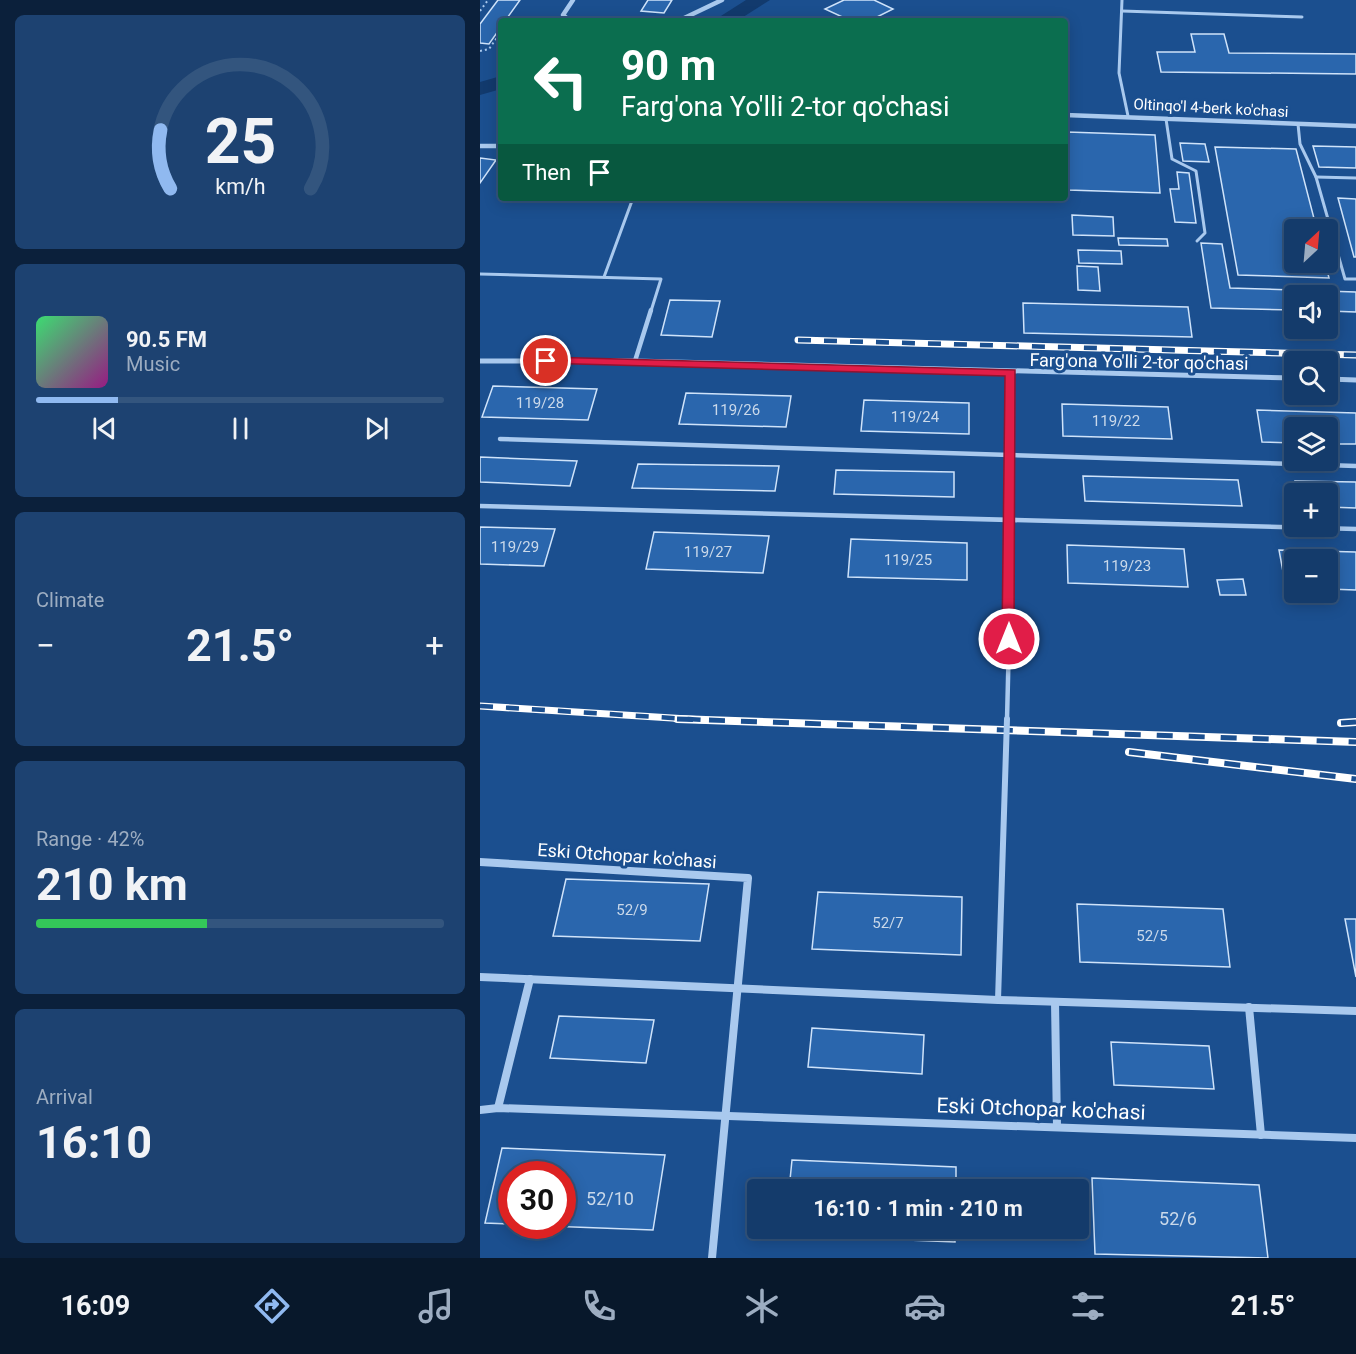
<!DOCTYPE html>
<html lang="en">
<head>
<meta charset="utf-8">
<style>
	:root { --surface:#143b6b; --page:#1d4271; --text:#f1f3f6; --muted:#9dadc1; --line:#33557e; --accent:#90b9f0 }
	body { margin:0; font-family:Roboto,sans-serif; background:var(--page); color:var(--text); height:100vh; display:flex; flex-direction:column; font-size:22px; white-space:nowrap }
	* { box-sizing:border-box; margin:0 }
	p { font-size:20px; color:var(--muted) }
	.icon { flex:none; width:33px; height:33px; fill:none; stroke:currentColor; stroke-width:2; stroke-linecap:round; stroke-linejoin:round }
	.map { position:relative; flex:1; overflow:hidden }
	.details { display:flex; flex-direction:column; gap:15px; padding:15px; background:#0b203b; width:480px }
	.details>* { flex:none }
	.banner { position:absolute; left:18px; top:18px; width:570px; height:183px; border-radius:6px; box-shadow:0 3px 15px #0003,0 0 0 2px var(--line); background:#0b6e4f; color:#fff; overflow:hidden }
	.needle { width:39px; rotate:26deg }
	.controls { position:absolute; left:804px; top:219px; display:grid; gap:12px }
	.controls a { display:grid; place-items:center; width:54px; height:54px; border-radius:6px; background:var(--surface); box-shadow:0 3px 15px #0003,0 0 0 2px var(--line); font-size:30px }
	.speed { position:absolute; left:18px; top:1161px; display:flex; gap:12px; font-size:30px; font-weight:700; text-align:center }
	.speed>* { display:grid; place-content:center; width:78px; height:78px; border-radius:50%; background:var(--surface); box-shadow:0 3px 15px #0003,0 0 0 2px var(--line); line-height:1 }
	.speed .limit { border:9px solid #d22; background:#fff; color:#111 }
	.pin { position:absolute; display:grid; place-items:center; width:51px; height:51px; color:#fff; margin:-26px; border:3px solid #fff; border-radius:50%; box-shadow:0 2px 6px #0007 }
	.me { position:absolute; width:66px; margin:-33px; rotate:0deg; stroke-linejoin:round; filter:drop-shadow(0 0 4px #0008) }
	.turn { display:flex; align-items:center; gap:21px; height:126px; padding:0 24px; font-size:27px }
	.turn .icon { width:78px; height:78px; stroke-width:2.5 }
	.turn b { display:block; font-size:42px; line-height:51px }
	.then { display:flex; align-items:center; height:57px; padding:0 24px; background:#0003; gap:12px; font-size:22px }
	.big { font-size:45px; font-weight:700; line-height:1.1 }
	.details .card { flex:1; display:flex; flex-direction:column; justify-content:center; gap:9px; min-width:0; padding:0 21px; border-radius:9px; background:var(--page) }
	.details .dial { align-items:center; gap:0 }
	.dial svg { height:156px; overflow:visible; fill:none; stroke:var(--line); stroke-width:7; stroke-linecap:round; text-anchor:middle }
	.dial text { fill:var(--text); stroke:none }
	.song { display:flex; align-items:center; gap:18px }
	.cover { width:72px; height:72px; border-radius:9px; background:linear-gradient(135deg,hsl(140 70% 55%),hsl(310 70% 35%)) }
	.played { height:6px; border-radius:3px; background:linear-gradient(90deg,var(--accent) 20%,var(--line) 20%) }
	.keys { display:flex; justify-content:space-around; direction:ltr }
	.heat { display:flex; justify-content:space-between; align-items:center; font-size:33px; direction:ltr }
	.charge { height:9px; border-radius:4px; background:linear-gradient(90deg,#34c759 42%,var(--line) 0) }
	.trip { position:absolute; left:267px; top:1179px; width:342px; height:60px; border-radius:6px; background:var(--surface); box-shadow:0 3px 15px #0003,0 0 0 2px var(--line); font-weight:700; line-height:60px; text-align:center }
	.tab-bar { display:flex; height:96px; justify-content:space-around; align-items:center; background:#08182b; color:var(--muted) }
	.tab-bar .icon { width:42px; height:42px }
	.tab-bar .current { color:var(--accent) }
	.tab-bar b { font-size:27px; color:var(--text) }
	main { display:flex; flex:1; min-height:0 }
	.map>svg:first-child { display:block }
</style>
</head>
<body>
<main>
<section class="details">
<div class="card dial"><svg viewBox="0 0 100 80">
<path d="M14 69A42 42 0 1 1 86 69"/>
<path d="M14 69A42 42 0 0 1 9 39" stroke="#90b9f0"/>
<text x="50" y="56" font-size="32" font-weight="700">25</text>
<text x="50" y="72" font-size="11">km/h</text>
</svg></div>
<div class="card">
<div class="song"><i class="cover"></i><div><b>90.5 FM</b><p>Music</p></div></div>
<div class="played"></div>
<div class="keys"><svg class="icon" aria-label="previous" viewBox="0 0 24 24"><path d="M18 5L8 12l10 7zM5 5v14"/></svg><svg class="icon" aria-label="pause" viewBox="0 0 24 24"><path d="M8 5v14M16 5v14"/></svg><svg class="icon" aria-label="next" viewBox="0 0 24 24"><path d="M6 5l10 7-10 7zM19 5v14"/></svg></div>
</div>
<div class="card"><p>Climate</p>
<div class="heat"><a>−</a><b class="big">21.5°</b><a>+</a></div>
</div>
<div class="card"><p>Range · 42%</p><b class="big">210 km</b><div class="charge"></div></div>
<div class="card"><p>Arrival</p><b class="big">16:10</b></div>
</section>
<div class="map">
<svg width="876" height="1258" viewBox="0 0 876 1258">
	<rect width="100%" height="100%" fill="#1b4f8f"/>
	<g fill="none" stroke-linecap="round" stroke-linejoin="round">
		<g fill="#123a6d" fill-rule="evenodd">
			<polygon points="266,0 290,0 257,21 233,21"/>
			<polygon points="21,76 21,89 0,95 0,82"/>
		</g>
	</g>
	<g fill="#2a66ad" stroke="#cfe3fa" stroke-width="1.5">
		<polygon points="18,0 40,0 25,21 21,21 21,27 9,44 0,43 0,24"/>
		<polygon points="168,0 192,0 184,13 161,11"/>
		<polygon points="364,0 394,0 413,9 389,21 371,21 345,9"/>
		<polygon points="711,34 744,34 749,53 876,54 876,74 681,72 677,52 715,52"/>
		<polygon points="587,132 675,135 680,193 588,190"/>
		<polygon points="700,143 725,144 729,162 703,161"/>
		<polygon points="833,146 876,147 876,168 839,167"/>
		<polygon points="735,147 816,149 837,230 814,230 814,262 845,262 849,278 758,275"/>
		<polygon points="0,158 16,160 0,183"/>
		<polygon points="697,172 709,173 716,223 695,222 690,189 699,189"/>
		<polygon points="858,198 876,199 876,257 874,257"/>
		<polygon points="592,215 633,217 634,236 593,235"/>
		<polygon points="638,238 687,239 688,246 639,245"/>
		<polygon points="721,243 742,244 750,288 876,292 876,312 848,311 848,296 814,296 814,310 731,308"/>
		<polygon points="598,250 641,251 642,264 599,263"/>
		<polygon points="597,266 618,267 620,291 598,290"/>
		<polygon points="190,300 240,301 232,337 181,335"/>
		<polygon points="543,303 708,307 712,337 544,333"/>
		<polygon points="13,386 117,389 108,420 2,417"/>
		<polygon points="206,393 311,396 306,427 199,424"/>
		<polygon points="384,400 489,403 489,434 381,431"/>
		<polygon points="582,404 688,407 692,439 583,436"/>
		<polygon points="777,410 876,413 876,444 848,444 848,428 814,428 814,443 782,442"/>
		<polygon points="0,457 97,461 90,486 0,482"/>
		<polygon points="158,464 299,466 295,491 152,488"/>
		<polygon points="356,470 474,472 474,497 354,494"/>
		<polygon points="603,476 758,480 762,506 605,501"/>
		<polygon points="815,481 876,482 876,508 848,507 848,494 817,494"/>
		<polygon points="0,527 75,529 64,566 0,564"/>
		<polygon points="174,532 289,536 283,573 166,569"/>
		<polygon points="371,539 487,543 487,580 368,577"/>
		<polygon points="587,545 704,549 708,587 588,583"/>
		<polygon points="799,550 876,552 876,590 848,589 848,560 814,560 814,588 806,588"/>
		<polygon points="763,579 766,595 740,595 737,580"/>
		<polygon points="86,879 229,884 220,941 73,936"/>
		<polygon points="338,892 482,897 481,955 332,949"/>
		<polygon points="597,904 743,909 750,967 600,962"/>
		<polygon points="865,919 876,919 876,977"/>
		<polygon points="79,1016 174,1020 166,1063 70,1058"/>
		<polygon points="332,1028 444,1035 442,1074 328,1067"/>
		<polygon points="631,1042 729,1046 734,1089 634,1085"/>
		<polygon points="22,1148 185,1155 173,1230 67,1226 82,1226 82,1174 32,1174 32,1224 5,1223"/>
		<polygon points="312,1160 476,1167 476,1190 309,1190"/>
		<polygon points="612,1178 779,1185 788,1258 615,1254"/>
		<polygon points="305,1228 475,1228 475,1242 305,1235"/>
	</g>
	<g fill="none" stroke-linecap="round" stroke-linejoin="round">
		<g stroke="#a9c9ee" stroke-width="2" stroke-dasharray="2 3" stroke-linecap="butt">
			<polyline points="0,11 8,0"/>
			<polyline points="50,21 67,18"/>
			<polyline points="0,51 9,49 21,32"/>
		</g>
		<g stroke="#a9c9ee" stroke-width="3">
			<polyline points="642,0 639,73 648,116"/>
			<polyline points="642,11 822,17"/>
			<polyline points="686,119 692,159 716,171 725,233 717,241"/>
			<polyline points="818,124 820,144 836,177 865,279 876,279"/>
			<polyline points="836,177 876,178"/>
			<polyline points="0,274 181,279 171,311"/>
			<polyline points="124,277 153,198"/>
		</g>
		<g stroke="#a9c9ee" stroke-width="4.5">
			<polyline points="155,361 171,310"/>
			<polyline points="20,439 876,466"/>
			<polyline points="0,506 876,529"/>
		</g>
		<g stroke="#a9c9ee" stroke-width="4.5">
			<polyline points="90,21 83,15 93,0"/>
			<polyline points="198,21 242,0"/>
			<polyline points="585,115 876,126"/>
			<polyline points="0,146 21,146"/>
		</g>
		<g stroke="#a9c9ee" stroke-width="5">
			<polyline points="0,361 155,361 814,378"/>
			<polyline points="848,379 876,380"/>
			<polyline points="529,639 531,372"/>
		</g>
		<g stroke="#a9c9ee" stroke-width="8">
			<polyline points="0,862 268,878 232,1258"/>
			<polyline points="0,977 518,1000 876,1011"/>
			<polyline points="575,1002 577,1126"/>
			<polyline points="769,1007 781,1135"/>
			<polyline points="18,1108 50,979"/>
			<polyline points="0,1110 18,1108 876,1138"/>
		</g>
		<defs>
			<g id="rail-far1">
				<polyline points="318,340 876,355"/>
				<polyline points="0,706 224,720"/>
			</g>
			<g id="rail">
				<polyline points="197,719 876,742"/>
				<polyline points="861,723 876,722"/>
				<polyline points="649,752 876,779"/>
			</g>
		</defs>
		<use href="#rail-far1" stroke="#fff" stroke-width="7"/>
		<use href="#rail" stroke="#fff" stroke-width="8"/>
		<use href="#rail-far1" stroke="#1b4f8f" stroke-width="4.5" stroke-dasharray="13" stroke-linecap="butt"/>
		<use href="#rail" stroke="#1b4f8f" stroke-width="5" stroke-dasharray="16" stroke-linecap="butt"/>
		<polyline stroke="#a9c9ee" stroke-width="4.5" points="527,720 529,639"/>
		<polyline stroke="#a9c9ee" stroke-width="6" points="518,1000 527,719"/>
	</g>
	<polygon fill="#e11d48" stroke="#92132f" stroke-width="1.5" points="66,357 535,370 534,643 529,645 522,639 525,376 62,363 62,358"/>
	<g text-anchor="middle" stroke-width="6" stroke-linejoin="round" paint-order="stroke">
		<g font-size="15" fill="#fff" stroke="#1b4f8f">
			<text transform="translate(731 108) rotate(3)" y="5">Oltinqo'l 4-berk ko'chasi</text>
		</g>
		<g font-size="15" fill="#cad9ea">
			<text x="60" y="408">119/28</text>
			<text x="256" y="415">119/26</text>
			<text x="435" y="422">119/24</text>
			<text x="636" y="426">119/22</text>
			<text x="35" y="552">119/29</text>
			<text x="228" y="557">119/27</text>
			<text x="428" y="565">119/25</text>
			<text x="647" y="571">119/23</text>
			<text x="152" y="915">52/9</text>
			<text x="408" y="928">52/7</text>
			<text x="672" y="941">52/5</text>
		</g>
		<g font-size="18" fill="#fff" stroke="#1b4f8f">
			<text transform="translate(659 362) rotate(1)" y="6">Farg'ona Yo'lli 2-tor qo'chasi</text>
			<text transform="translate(147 856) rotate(4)" y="6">Eski Otchopar ko'chasi</text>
		</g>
		<g font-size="18" fill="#cad9ea">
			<text x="130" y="1205">52/10</text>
			<text x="698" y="1225">52/6</text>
		</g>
		<g font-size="21" fill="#fff" stroke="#1b4f8f">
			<text transform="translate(561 1109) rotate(2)" y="7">Eski Otchopar ko'chasi</text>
		</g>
	</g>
</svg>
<div class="controls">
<a><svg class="needle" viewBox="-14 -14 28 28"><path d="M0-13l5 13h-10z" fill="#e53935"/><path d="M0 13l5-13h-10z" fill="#9dadc1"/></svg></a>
<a><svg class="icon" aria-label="sound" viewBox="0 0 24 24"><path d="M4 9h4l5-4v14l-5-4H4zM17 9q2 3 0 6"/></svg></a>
<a><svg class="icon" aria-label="search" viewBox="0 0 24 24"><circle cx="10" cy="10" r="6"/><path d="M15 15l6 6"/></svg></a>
<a><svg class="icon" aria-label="layers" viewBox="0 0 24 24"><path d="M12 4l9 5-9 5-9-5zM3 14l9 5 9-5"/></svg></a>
<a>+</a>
<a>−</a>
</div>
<div class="speed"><div class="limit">30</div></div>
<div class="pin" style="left:66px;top:361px;background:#d93025"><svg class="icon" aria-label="arrive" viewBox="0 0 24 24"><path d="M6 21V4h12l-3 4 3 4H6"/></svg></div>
<svg class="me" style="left:529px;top:639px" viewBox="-20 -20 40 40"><circle r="17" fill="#e11d48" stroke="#fff" stroke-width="3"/><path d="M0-11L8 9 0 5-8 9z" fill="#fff"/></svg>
<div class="trip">16:10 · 1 min · 210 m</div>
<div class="banner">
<div class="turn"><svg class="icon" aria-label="left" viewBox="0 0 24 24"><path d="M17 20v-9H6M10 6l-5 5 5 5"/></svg><div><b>90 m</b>Farg'ona Yo'lli 2-tor qo'chasi</div></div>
<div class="then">Then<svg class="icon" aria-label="arrive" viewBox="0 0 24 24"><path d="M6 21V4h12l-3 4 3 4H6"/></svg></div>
</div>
</div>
</main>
<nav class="tab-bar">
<b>16:09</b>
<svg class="icon current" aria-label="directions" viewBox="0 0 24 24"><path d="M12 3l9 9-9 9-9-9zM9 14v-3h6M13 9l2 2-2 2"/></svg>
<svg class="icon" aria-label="music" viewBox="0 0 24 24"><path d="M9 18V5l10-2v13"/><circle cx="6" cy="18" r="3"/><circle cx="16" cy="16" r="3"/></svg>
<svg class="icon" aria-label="phone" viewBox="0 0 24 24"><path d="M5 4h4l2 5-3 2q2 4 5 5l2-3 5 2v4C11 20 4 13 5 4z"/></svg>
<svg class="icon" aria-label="climate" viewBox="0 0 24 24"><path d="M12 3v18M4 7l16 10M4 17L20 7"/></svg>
<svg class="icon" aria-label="car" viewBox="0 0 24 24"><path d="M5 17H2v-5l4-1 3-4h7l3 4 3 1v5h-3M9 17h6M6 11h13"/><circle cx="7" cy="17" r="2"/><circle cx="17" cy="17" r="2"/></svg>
<svg class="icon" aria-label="filters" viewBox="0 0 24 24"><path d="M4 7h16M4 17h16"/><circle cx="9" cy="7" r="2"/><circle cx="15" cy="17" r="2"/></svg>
<b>21.5°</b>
</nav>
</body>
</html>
